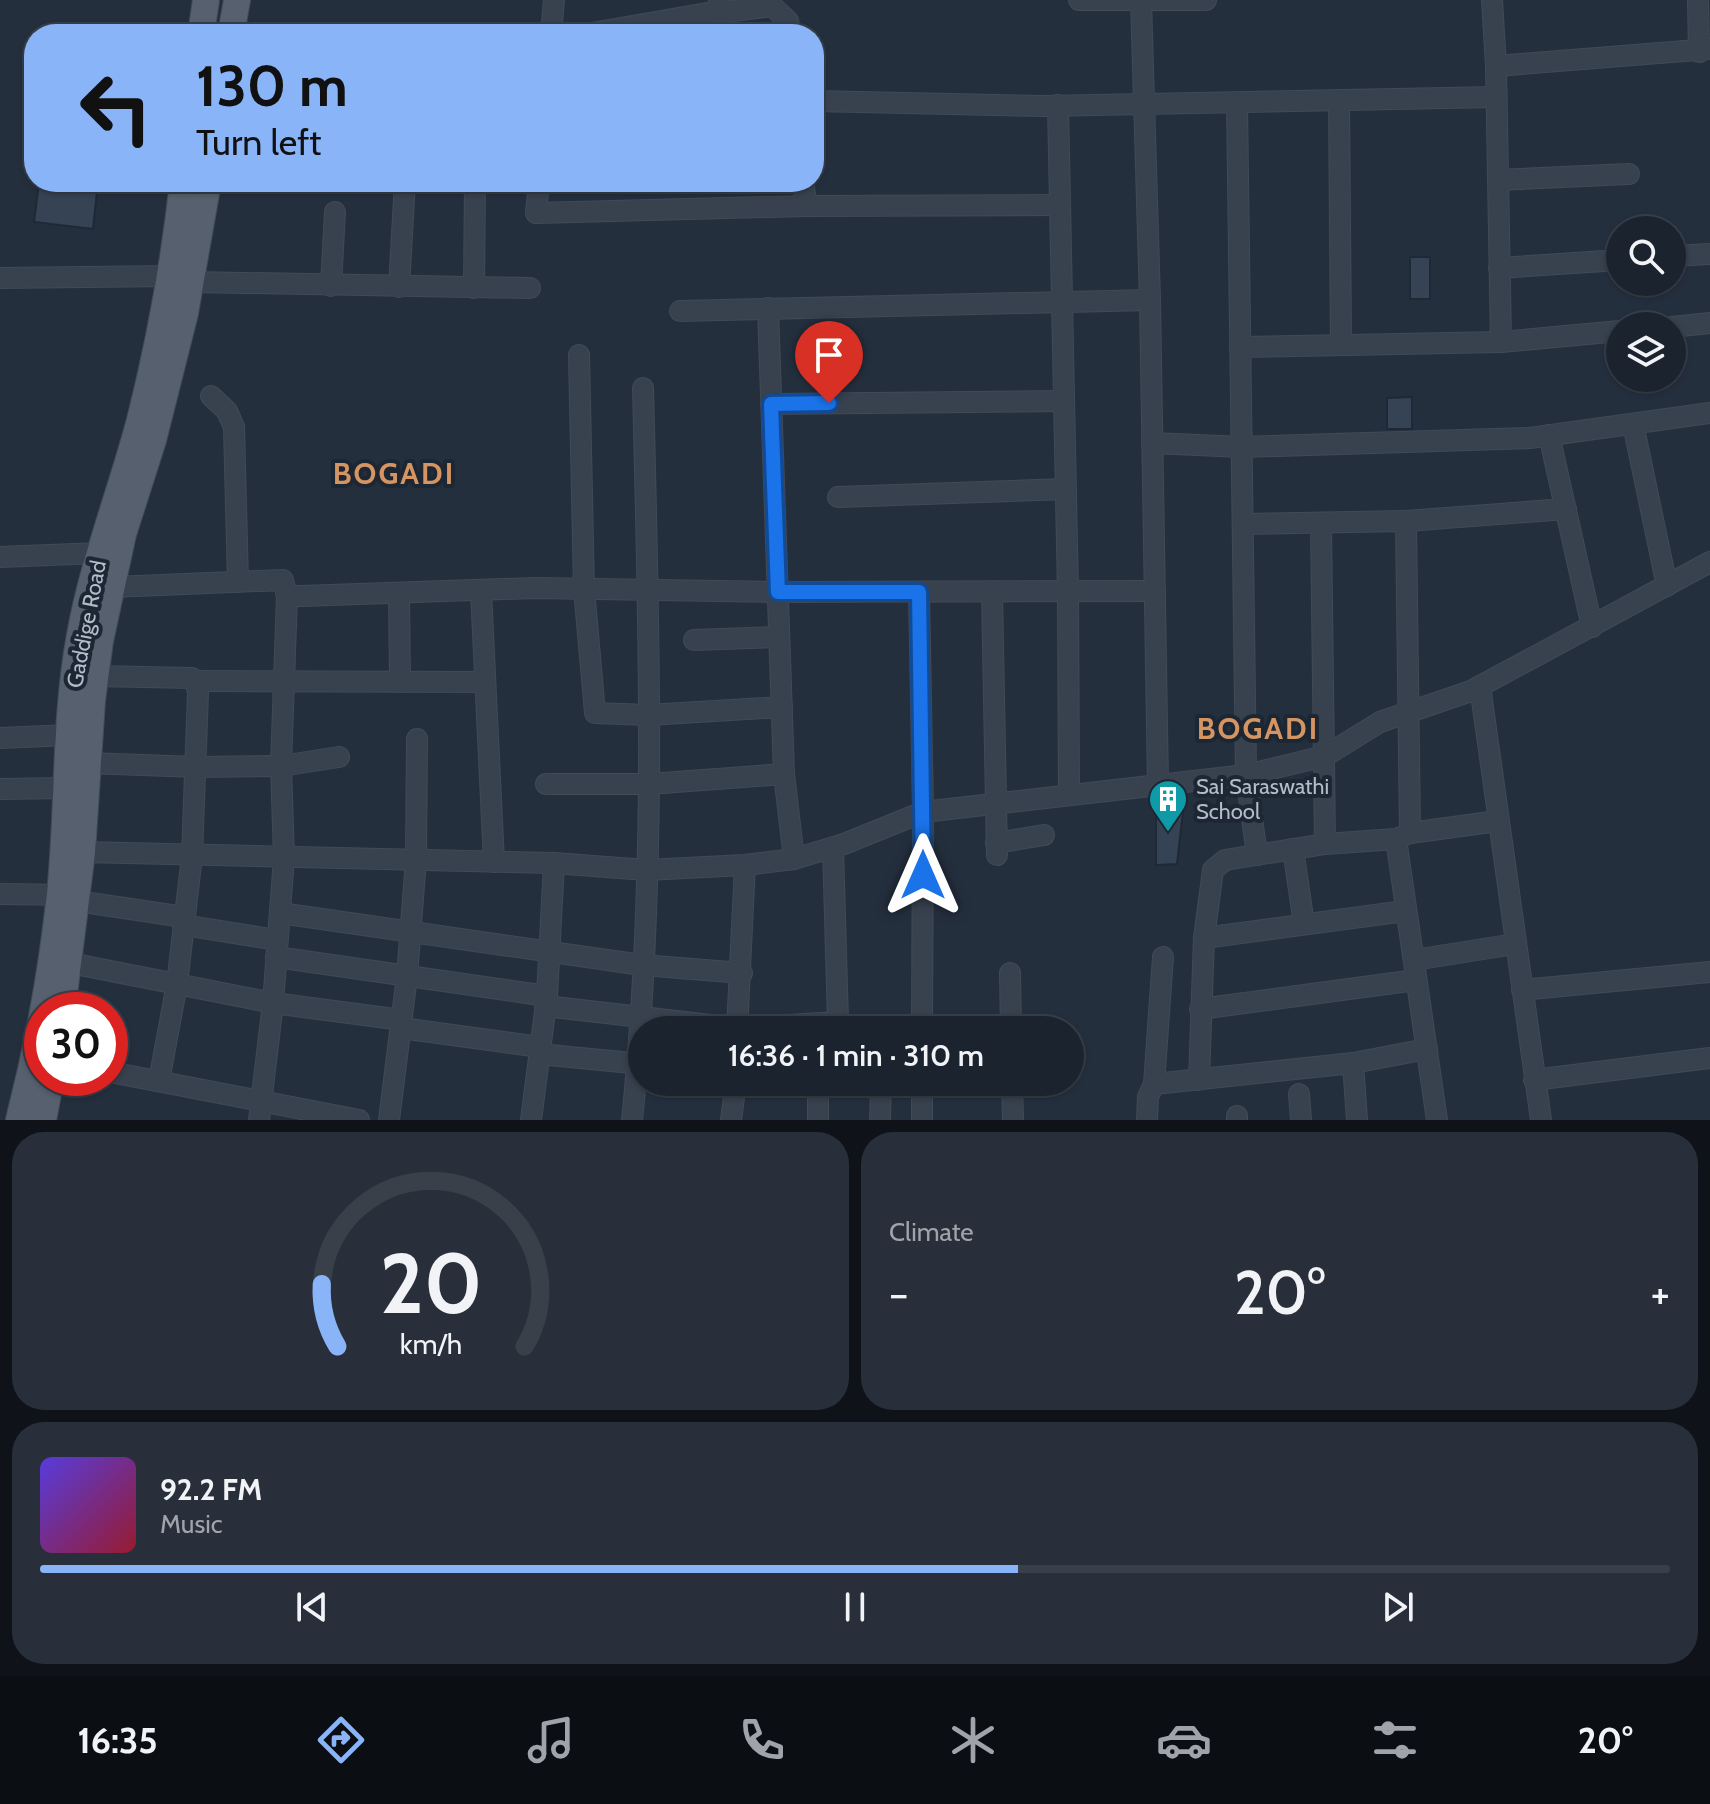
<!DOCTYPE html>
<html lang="en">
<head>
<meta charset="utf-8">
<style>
	:root { --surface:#1b232e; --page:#282f3a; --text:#f1f3f6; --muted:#a0a4aa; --line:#39404a; --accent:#8ab4f8 }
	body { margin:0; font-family:Cabin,sans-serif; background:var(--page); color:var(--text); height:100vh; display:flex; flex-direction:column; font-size:30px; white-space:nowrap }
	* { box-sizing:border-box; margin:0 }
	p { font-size:26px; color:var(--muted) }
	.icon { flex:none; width:44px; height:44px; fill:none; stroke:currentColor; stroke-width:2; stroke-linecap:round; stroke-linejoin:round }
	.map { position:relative; height:1120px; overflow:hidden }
	.sheet { display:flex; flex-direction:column; gap:12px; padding:12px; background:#0f1319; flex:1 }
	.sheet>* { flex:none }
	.hud { position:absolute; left:24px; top:24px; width:800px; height:168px; border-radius:32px; box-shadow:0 2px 6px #0004,0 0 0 2px var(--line); background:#8ab4f8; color:#111; overflow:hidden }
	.buttons { position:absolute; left:1606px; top:216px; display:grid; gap:16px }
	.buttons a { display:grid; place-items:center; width:80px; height:80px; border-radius:50%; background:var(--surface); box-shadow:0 2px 6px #0004,0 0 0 2px var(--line); font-size:40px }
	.speed { position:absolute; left:24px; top:992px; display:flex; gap:16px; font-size:40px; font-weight:700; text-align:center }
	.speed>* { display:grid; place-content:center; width:104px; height:104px; border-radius:50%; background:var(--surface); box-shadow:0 2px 6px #0004,0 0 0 2px var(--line); line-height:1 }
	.speed .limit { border:12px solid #d22; background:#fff; color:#111 }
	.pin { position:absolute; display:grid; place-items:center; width:68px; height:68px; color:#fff; margin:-82px -34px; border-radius:50% 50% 50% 0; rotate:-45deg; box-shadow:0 0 8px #0007 }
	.pin .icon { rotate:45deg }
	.me { position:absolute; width:88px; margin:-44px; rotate:0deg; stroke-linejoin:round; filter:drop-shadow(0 0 6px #0008) }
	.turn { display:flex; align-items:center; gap:28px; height:168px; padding:0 40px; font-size:36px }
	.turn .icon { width:104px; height:104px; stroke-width:2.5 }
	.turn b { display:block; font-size:56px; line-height:68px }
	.big { font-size:60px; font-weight:600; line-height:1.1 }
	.sheet .widget { flex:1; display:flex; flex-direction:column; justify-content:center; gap:12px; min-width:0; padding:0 28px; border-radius:32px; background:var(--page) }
	.sheet .dial { align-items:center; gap:0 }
	.dial svg { height:208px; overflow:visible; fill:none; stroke:var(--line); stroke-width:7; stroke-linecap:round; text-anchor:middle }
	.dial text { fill:var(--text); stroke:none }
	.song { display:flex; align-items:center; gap:24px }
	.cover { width:96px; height:96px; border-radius:12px; background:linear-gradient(135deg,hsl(250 70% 55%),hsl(350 70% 35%)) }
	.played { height:8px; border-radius:4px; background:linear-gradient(90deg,var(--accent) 60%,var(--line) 60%) }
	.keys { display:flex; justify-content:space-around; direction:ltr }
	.heat { display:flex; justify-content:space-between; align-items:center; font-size:44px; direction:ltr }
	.sheet .tiles { flex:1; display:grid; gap:12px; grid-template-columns:1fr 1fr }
	.widget:last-child { grid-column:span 2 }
	.trip { position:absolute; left:628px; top:1016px; width:456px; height:80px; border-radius:40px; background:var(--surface); box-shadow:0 2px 6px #0004,0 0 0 2px var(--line); font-weight:600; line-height:80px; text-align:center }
	.menu { display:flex; height:128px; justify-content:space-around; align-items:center; background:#0b0e12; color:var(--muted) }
	.menu .icon { width:56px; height:56px }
	.menu .on { color:var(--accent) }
	.menu b { font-size:36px; color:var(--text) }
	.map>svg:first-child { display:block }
</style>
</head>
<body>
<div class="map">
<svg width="1710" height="1120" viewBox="0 0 1710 1120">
	<rect width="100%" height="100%" fill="#242f3e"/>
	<g fill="#364354" stroke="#1f2835" stroke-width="2">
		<polygon points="39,182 98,182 93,229 34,222"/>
		<rect x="1410" y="257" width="20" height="42"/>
		<polygon points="1412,397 1412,429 1387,429 1387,398"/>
		<polygon points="1156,802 1184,803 1177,864 1156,865"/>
	</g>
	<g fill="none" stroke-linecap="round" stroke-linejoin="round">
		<defs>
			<g id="minor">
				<polyline points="1079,0 1206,0"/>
				<polyline points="1141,0 1150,300 1158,786"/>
				<polyline points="1492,0 1496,66 1501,342"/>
				<polyline points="1698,0 1699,52"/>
				<polyline points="719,1 719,11 726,12 772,6 788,21 791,34"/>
				<polyline points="551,34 554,0"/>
				<polyline points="586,34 719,11"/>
				<polyline points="1496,66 1710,49"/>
				<polyline points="1339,100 1341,345"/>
				<polyline points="814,101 1044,106 1496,97"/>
				<polyline points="1237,102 1246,775 1257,855"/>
				<polyline points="1058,105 1068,593 1069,794"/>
				<polyline points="1498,180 1629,174"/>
				<polyline points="539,182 536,213 807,206 1060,205"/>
				<polyline points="803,182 807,206"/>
				<polyline points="1672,256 1710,254"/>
				<polyline points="1499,268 1620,260"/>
				<polyline points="0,278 171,276"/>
				<polyline points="192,282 530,288"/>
				<polyline points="331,286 335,212"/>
				<polyline points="399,287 405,182"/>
				<polyline points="474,288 475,182"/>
				<polyline points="768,308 784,774 794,859"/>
				<polyline points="680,311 1150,300"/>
				<polyline points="1672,327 1710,323"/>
				<polyline points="1240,347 1501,342 1620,331"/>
				<polyline points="579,355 584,589 595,713 648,715 782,707"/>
				<polyline points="211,396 227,411 234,427 238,582"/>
				<polyline points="771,404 1064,401"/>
				<polyline points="1633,424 1667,586"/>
				<polyline points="1549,435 1592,627"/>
				<polyline points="1152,443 1242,447 1530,438 1710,413"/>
				<polyline points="838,497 1066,489"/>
				<polyline points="1406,521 1566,509"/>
				<polyline points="1321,523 1325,844"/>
				<polyline points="1243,524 1406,521 1410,833"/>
				<polyline points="0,557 99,553"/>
				<polyline points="113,587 283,580 287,596 301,596 535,588 778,592 1155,591"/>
				<polyline points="481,591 494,862"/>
				<polyline points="919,592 923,812 922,1030"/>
				<polyline points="399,593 400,682"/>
				<polyline points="992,593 997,855"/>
				<polyline points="694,640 779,637"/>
				<polyline points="95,676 192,678 195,681 198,692 192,856 177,984 159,1081"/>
				<polyline points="195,681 485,682"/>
				<polyline points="1480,686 1541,1120"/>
				<polyline points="0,738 69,735"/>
				<polyline points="87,763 197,767 281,766 339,757"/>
				<polyline points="546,784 649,784 784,774"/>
				<polyline points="0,789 66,788"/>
				<polyline points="1396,839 1437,1120"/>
				<polyline points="996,843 1044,835"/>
				<polyline points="1293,849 1304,924"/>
				<polyline points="82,852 554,863 646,870 745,865 794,859 844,844 923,812 1246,775 1325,756 1380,722 1471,691 1710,562"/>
				<polyline points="0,894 72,895"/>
				<polyline points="77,901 184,917"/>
				<polyline points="280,913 642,965 742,973"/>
				<polyline points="183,925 277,940"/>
				<polyline points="1204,938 1405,911"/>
				<polyline points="276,957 547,996"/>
				<polyline points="1414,960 1515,944"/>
				<polyline points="70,963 273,1003 402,1020"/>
				<polyline points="1010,973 1011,1030"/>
				<polyline points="1522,990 1710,972"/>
				<polyline points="545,1006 737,1028 838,1022 833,848"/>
				<polyline points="1200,1009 1416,980"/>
				<polyline points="401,1028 540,1047"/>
				<polyline points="737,1030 745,865"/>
				<polyline points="539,1054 642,1064"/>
				<polyline points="1353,1063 1357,1120"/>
				<polyline points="110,1072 359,1120"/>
				<polyline points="1199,1080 1204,938 1213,870 1225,860 1325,844 1396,839 1410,833 1498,821"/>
				<polyline points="1534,1080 1710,1058"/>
				<polyline points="818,1082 818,1120"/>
				<polyline points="1012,1082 1013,1120"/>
				<polyline points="1154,1084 1163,957"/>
				<polyline points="1299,1094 1301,1120"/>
				<polyline points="1237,1116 1237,1120"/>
				<polyline points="259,1120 273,1003 284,858 281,766 287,596"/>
				<polyline points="389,1120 407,976 416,860 417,739"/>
				<polyline points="531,1120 547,996 554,863"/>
				<path d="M632,1120C657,877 649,631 643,388"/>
				<polyline points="731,1120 736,1082"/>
				<polyline points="880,1120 881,1082"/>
				<polyline points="922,1120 922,1082"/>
				<polyline points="1147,1120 1148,1097 1154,1084 1353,1063 1427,1049"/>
			</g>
			<g id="major">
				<polyline points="201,34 206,0"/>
				<polyline points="231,34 237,0"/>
				<polyline points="62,1010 82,852 92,701 100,641 123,534 153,440 185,313 208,182"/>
				<path d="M19,1120C38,1046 52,970 60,894C69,808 64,720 80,635C93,562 121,492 140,420C160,341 174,263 183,182"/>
				<polyline points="43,1120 51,1078"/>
			</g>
		</defs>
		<use href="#minor" stroke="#414a57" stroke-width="22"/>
		<use href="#major" stroke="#414a57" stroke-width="28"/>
		<use href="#minor" stroke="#38414e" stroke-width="20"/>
		<use href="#major" stroke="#56606e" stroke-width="26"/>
	</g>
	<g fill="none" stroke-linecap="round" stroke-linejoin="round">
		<defs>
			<polyline id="route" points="829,403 771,404 778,592 919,592 923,875"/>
		</defs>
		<use href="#route" stroke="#114b97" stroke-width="20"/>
		<use href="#route" stroke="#1a73e8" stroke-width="14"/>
	</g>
	<defs>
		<symbol id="building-pin" viewBox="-11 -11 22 30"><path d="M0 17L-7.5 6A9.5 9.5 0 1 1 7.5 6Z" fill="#0f9aa8" stroke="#1d2633"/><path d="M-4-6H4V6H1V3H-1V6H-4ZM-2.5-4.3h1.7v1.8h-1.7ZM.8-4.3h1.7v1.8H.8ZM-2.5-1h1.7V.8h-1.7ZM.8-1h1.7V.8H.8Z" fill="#fff"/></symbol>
	</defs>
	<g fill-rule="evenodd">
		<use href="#building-pin" x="1146" y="777" width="44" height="60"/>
	</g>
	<g text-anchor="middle" stroke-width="8" stroke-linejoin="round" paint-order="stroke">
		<g font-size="22" fill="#b4bcc9" stroke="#1d2633">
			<text transform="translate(86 624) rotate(-79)" y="8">Gaddige Road</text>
		</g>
		<g font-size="22" fill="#b4bcc9" stroke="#1d2633" text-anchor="start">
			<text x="1196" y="794">Sai Saraswathi<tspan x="1196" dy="25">School</tspan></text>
		</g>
		<g font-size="30" font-weight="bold" letter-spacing="2" fill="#d59563" stroke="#1d2633">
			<text x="394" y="484">BOGADI</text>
			<text x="1258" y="739">BOGADI</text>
		</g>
	</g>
</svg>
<div class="buttons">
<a><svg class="icon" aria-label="search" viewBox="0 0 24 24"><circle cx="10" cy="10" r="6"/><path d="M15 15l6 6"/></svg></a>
<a><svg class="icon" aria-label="layers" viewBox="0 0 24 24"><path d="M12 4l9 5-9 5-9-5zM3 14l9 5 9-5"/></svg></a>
</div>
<div class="speed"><div class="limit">30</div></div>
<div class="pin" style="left:829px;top:403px;background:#d93025"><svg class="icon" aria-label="arrive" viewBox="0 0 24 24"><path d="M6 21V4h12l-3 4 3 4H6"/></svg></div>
<svg class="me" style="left:923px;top:875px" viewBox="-20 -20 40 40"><path d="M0-17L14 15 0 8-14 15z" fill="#1a73e8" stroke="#fff" stroke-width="4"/></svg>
<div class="trip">16:36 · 1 min · 310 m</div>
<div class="hud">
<div class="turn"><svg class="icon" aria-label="left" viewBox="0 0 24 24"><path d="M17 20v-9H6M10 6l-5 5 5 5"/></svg><div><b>130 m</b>Turn left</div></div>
</div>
</div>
<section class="sheet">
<div class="tiles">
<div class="widget dial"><svg viewBox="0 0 100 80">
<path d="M14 69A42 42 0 1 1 86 69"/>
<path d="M14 69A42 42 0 0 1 8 45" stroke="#8ab4f8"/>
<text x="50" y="56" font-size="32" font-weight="700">20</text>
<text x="50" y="72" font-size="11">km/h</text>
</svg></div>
<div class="widget"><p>Climate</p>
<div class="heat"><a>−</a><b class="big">20°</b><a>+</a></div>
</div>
<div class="widget">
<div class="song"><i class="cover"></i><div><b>92.2 FM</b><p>Music</p></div></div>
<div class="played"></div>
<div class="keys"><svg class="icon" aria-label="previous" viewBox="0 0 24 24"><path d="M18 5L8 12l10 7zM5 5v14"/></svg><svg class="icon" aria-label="pause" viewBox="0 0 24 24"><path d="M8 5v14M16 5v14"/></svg><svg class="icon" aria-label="next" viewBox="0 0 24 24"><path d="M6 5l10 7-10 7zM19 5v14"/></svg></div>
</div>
</div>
</section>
<nav class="menu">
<b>16:35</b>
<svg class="icon on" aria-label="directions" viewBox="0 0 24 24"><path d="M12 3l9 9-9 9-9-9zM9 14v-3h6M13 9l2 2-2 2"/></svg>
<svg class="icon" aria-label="music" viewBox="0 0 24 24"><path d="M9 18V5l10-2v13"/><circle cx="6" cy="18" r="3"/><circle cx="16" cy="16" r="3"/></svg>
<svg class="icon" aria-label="phone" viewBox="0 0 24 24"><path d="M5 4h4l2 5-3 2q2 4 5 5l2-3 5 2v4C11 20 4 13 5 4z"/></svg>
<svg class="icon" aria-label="climate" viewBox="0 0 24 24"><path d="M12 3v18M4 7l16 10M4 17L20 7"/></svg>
<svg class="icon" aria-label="car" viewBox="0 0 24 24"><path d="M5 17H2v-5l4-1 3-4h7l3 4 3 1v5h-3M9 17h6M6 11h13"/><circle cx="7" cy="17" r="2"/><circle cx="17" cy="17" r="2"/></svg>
<svg class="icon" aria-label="filters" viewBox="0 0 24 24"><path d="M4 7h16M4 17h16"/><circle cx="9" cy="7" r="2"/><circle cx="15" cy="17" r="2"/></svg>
<b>20°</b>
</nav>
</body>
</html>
